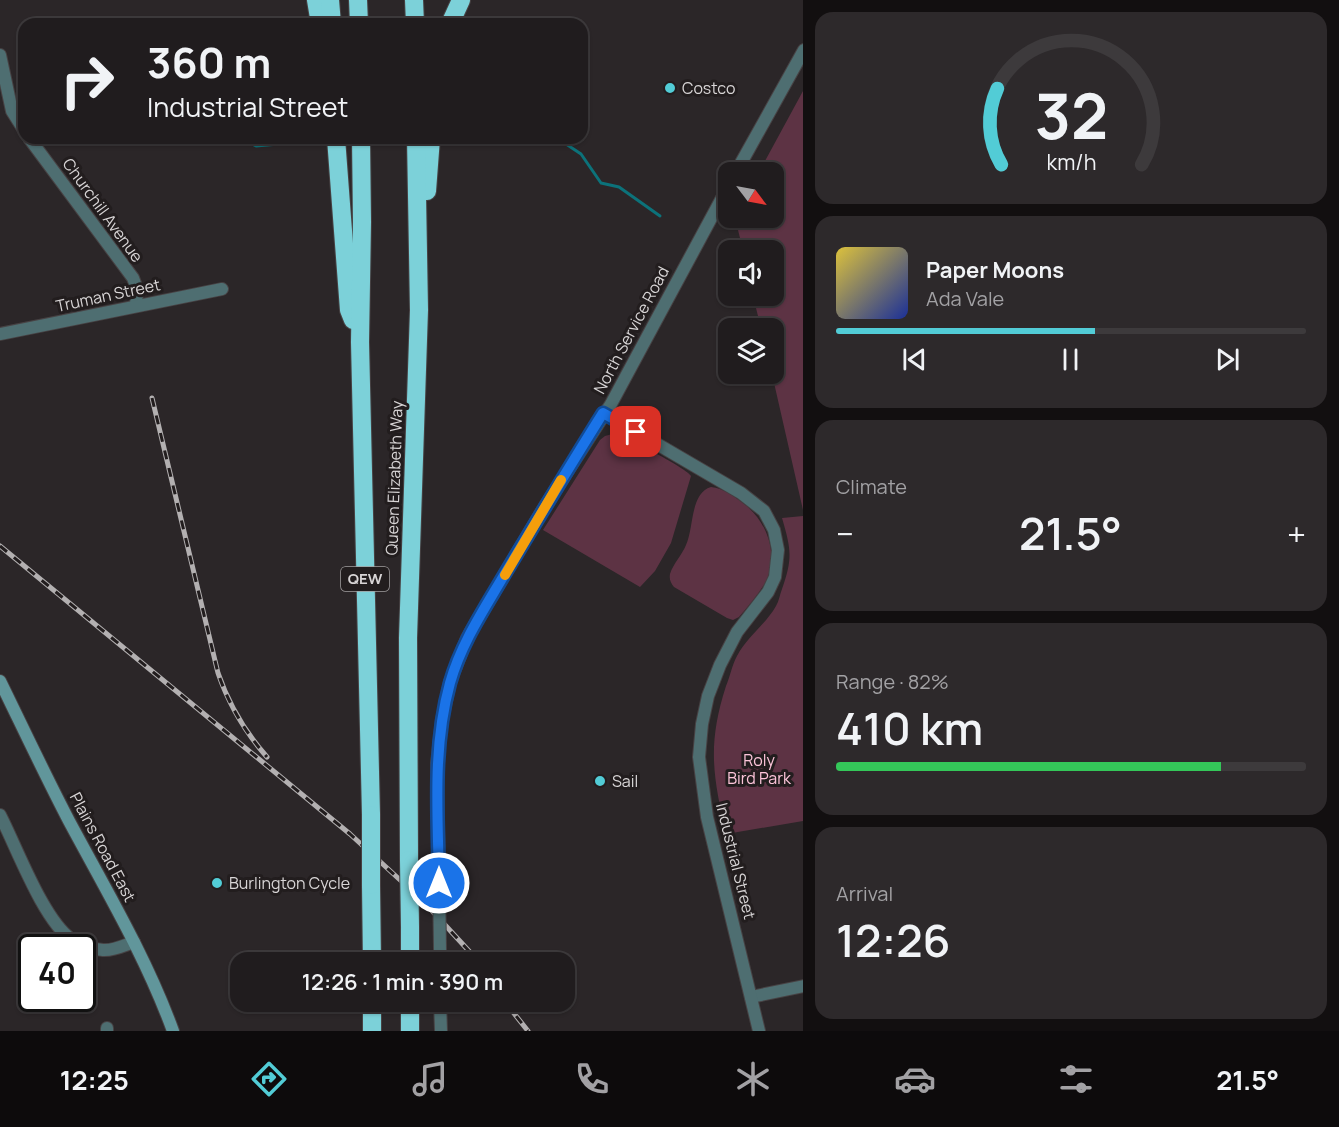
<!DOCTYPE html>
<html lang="en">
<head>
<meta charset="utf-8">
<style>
	:root { --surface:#201c1e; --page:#2d292b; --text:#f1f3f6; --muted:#a2a1a4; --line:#3d3a3c; --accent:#52ccd6 }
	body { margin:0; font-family:Manrope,sans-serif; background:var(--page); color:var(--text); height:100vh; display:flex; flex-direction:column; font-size:22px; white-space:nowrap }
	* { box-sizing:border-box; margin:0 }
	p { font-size:20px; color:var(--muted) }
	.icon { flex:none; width:33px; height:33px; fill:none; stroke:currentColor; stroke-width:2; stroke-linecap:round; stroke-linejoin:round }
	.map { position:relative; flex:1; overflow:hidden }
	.side { display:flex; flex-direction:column; gap:12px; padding:12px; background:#120f10; width:536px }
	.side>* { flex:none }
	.hud { position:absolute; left:18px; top:18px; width:570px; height:126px; border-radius:18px; box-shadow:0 2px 4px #0004,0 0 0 2px var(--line); background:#201c1e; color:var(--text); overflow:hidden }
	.needle { width:39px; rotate:122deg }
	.fabs { position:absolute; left:718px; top:162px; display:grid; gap:12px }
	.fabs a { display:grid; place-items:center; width:66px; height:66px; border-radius:12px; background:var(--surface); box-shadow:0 2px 4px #0004,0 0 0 2px var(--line); font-size:30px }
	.speed { position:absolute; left:18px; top:934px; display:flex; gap:12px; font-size:30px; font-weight:700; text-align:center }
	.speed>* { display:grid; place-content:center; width:78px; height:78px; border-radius:50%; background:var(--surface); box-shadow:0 2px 4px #0004,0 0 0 2px var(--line); line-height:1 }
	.speed .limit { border:3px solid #111; border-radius:9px; background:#fff; color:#111 }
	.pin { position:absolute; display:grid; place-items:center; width:51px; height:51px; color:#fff; margin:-26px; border-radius:12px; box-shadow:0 3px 9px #0006 }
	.me { position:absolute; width:66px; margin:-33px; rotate:0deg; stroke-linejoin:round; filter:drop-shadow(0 0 4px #0008) }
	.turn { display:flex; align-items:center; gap:21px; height:126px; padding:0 30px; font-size:27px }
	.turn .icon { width:78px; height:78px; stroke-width:2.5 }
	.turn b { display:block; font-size:42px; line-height:51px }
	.big { font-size:45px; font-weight:600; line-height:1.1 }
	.side .tile { flex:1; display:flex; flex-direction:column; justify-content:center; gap:9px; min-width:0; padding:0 21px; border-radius:18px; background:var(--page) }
	.side .dial { align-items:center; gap:0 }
	.dial svg { height:156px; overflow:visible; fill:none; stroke:var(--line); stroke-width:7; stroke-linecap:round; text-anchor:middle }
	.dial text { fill:var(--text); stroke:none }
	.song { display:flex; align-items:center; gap:18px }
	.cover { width:72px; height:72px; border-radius:9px; background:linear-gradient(135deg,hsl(50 70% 55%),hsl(230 70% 35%)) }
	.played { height:6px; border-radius:3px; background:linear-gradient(90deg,var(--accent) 55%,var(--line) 55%) }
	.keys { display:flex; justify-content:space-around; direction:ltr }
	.heat { display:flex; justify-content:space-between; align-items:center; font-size:33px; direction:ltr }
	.charge { height:9px; border-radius:4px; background:linear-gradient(90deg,#34c759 82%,var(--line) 0) }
	.trip { position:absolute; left:230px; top:952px; width:345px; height:60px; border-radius:18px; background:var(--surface); box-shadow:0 2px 4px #0004,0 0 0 2px var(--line); font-weight:600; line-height:60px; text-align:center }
	.tab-bar { display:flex; height:96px; justify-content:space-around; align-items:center; background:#0d0b0c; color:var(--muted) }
	.tab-bar .icon { width:42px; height:42px }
	.tab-bar .selected { color:var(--accent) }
	.tab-bar b { font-size:27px; color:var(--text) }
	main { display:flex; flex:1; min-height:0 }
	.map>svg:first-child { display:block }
</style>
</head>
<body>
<main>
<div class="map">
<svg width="804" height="1031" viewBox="0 0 804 1031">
	<rect width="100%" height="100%" fill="#2b2628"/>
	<g fill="#5d3344">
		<polygon points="803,91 804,92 803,510 772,374 774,374 774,328 761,328 753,296 774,296 774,250 743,250 735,218 774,218 774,172 759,172"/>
		<path d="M616,433L622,435C634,442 688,469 691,476L671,543L655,571L640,587L543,530L600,440L605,436Z"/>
		<path d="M711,487C723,488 735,497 744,504C767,521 780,556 765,583C758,595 748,606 739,617L733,620L727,618L674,587C671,583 669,580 670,574C673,564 682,555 686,545C694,528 690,493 711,487Z"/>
		<path d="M803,516V821L726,834C713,776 707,745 726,686C730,677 732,665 737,656C747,637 766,624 776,606C779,601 780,594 782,589C793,558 791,549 782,518Z"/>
	</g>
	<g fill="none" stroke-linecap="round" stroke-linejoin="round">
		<g stroke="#0c727a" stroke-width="3">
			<polyline points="240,138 256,146 290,143"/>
			<polyline points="557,138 581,154 601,183 619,187 660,216"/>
		</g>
		<defs>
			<g id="minor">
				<polyline points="0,55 12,111 24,130"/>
				<polyline points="29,138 133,278 137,289 136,306"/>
				<polyline points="0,334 222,289"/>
				<path d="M0,815C17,848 43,920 72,940C81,947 92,949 103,950C113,951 125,945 134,942"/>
				<polyline points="751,997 804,986"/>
				<polyline points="107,1031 107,1028"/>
			</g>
			<g id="tertiary">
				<polyline points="736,172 804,50"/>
				<polyline points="604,413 741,493 764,511 774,530 778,550 775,577 768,592 737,632 720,665 708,696 702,724 699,757 707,817 759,1031"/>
				<polyline points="439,883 437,763 442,720 450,682 467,638 545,506 611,404 729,185"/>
				<polyline points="440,950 440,963"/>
				<polyline points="440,1002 441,1031"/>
			</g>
			<path id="secondary" d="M0,681C23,728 45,775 69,821C106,890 146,957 173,1031"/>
			<g id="motorway">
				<polyline points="316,0 320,24"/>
				<polyline points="330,0 332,24"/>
				<polyline points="358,0 359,24"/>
				<polyline points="414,0 415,24"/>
				<polyline points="450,24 461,0"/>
				<polyline points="336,138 349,310 353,320"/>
				<polyline points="361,138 362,222 360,342 371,815"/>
				<polyline points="427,191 431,138"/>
				<polyline points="409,860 408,638 419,310 416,138"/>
				<polyline points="371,885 372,963"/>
				<polyline points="410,927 410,963"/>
				<polyline points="372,1002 372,1031"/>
				<polyline points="410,1002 410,1031"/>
			</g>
		</defs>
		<use href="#minor" stroke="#474244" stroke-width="14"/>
		<use href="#tertiary" stroke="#474244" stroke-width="14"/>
		<use href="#secondary" stroke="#474244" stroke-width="14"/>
		<use href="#motorway" stroke="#474244" stroke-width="20"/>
		<use href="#minor" stroke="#4e6e71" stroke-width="12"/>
		<use href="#tertiary" stroke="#4e6e71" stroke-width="12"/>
		<use href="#secondary" stroke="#61969b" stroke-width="12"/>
		<use href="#motorway" stroke="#7cd1d9" stroke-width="18"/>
		<defs>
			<g id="rail">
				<path d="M152,398L218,673C229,705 245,732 267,757"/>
				<polyline points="0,546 350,834 423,901 480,963"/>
				<polyline points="505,1002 528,1031"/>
			</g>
		</defs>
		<use href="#rail" stroke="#b3b0b1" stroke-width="5"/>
		<use href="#rail" stroke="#221d1e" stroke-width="3" stroke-dasharray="9" stroke-linecap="butt"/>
		<defs>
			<polyline id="tertiary-bridge" points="439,883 440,950"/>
			<g id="motorway-bridge">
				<polyline points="371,815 371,885"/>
				<polyline points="409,860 410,927"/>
			</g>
		</defs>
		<use href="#tertiary-bridge" stroke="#474244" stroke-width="14" stroke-linecap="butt"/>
		<use href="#motorway-bridge" stroke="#474244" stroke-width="20" stroke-linecap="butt"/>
		<use href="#tertiary-bridge" stroke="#4e6e71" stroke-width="12"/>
		<use href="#motorway-bridge" stroke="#7cd1d9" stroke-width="18"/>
	</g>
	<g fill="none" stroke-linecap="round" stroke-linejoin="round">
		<defs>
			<path id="route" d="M439,883C438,816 432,748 450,683C461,644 483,611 503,577C536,522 569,467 603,413L636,432"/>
		</defs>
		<use href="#route" stroke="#114b97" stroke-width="15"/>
		<use href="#route" stroke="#1a73e8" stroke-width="10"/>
		<polyline stroke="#f59e0b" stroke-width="10" points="505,575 561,480"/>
	</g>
	<g fill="#52ccd6" stroke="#221d1e" stroke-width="2">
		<circle cx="670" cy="88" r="6"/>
		<circle cx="600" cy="781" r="6"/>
		<circle cx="217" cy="883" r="6"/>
	</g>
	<g text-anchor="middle" stroke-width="6" stroke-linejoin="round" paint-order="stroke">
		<rect fill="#221d1e" stroke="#a19e9f" stroke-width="1.5" x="341" y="567" width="48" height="24" rx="4.5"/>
		<g font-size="15" font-weight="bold" fill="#d8d5d6">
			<text x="365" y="584">QEW</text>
		</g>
		<g font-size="16" fill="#d8d5d6" stroke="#221d1e" text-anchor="start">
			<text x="682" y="94">Costco</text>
			<text x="612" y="787">Sail</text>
			<text x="229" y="889">Burlington Cycle</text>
		</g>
		<g font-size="16" fill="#d8d5d6" stroke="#221d1e">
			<text transform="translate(103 210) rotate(54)" y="6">Churchill Avenue</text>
			<text transform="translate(108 295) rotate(-12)" y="6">Truman Street</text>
			<text transform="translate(631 330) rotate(-62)" y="6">North Service Road</text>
			<text transform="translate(394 478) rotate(-88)" y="6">Queen Elizabeth Way</text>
			<text transform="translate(103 847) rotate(62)" y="6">Plains Road East</text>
			<text transform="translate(736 861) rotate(76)" y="6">Industrial Street</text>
		</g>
		<g font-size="16" fill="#fcc4d9" stroke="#221d1e">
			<text x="759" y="766">Roly<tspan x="759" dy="18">Bird Park</tspan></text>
		</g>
	</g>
</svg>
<div class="fabs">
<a><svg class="needle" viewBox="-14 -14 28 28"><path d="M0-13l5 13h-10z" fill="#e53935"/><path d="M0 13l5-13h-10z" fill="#a2a1a4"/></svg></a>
<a><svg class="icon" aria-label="sound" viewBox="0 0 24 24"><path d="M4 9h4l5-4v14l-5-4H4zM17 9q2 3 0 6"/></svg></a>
<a><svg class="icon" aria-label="layers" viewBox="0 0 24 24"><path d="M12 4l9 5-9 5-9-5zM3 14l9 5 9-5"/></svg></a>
</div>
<div class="speed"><div class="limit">40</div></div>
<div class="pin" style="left:636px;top:432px;background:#d93025"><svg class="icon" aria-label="arrive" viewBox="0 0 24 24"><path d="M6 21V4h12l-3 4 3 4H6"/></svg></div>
<svg class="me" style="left:439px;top:883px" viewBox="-20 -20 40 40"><circle r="17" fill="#1a73e8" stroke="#fff" stroke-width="3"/><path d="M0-11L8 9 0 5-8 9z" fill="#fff"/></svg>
<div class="trip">12:26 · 1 min · 390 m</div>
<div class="hud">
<div class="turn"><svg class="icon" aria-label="right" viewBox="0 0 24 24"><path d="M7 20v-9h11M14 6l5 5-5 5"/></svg><div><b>360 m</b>Industrial Street</div></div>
</div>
</div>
<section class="side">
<div class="tile dial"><svg viewBox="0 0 100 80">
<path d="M14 69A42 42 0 1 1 86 69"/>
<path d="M14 69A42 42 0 0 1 12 30" stroke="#52ccd6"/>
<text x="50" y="56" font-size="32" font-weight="700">32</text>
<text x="50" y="72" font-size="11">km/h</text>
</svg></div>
<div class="tile">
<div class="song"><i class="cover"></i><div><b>Paper Moons</b><p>Ada Vale</p></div></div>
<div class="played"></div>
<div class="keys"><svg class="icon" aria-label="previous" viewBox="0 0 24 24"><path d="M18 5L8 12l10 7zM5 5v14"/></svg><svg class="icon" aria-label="pause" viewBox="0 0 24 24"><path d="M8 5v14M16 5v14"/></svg><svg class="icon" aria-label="next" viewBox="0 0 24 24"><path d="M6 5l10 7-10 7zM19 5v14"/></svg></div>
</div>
<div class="tile"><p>Climate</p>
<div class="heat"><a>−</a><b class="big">21.5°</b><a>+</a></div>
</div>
<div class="tile"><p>Range · 82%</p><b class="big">410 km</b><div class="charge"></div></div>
<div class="tile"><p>Arrival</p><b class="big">12:26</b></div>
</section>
</main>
<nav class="tab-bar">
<b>12:25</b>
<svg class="icon selected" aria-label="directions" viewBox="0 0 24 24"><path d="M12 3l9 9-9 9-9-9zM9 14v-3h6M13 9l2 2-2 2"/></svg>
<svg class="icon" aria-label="music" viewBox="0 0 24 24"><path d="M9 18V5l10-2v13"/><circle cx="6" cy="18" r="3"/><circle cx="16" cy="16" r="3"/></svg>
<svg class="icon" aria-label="phone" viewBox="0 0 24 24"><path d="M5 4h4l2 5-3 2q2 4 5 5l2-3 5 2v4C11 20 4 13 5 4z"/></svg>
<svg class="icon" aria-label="climate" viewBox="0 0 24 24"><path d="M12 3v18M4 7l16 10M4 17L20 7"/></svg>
<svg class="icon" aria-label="car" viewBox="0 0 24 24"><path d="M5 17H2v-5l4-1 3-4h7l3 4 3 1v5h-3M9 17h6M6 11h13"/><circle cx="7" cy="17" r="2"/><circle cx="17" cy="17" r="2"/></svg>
<svg class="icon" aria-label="filters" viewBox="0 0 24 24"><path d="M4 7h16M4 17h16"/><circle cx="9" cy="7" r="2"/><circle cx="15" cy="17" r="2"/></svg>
<b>21.5°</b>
</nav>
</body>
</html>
